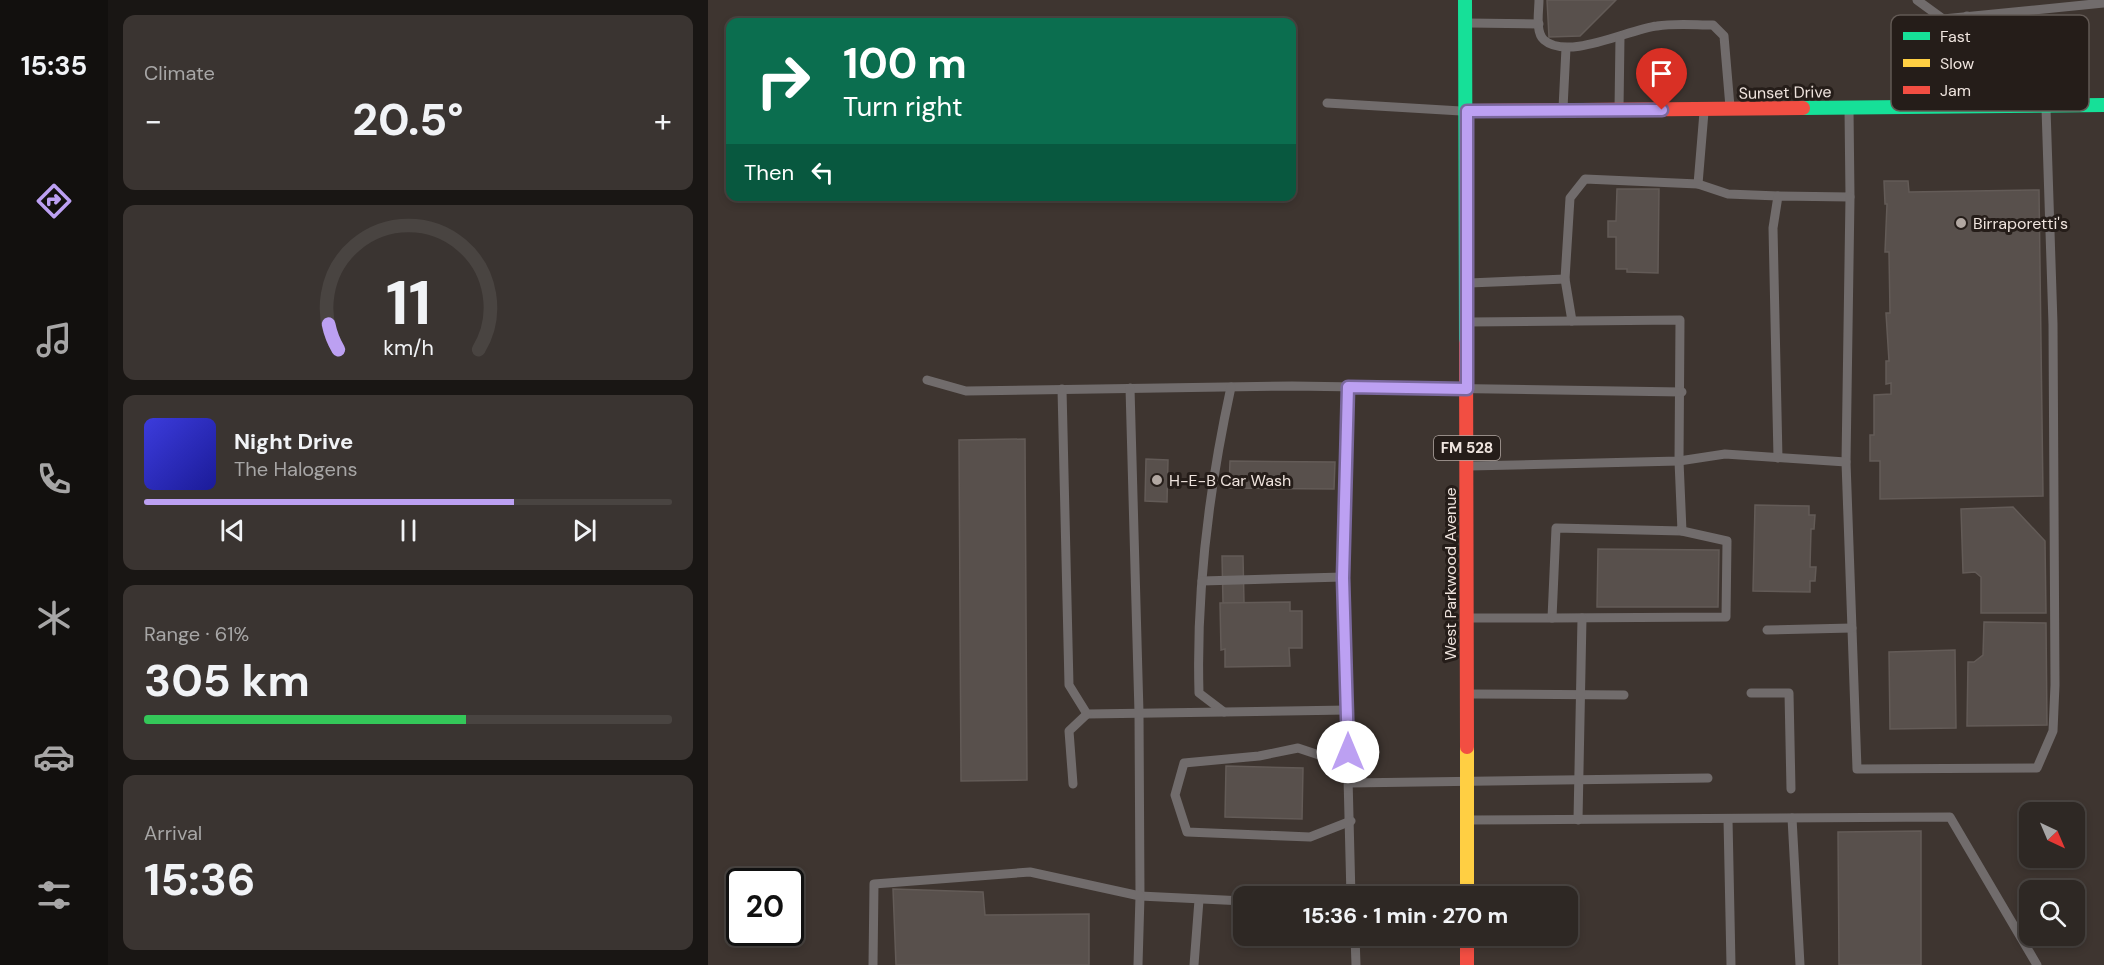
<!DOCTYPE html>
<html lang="en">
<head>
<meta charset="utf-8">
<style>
	:root { --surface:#2e2824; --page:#3a3431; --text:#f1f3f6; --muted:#a7a6a6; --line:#494441; --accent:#bca0f2 }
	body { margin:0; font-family:"DM Sans",sans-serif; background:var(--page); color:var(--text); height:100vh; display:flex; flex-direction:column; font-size:22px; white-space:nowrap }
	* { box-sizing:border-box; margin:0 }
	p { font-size:20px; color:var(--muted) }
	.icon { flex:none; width:33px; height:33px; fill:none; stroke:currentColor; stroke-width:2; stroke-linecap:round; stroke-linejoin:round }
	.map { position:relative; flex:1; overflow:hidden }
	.sheet { display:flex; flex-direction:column; gap:15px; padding:15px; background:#191614; width:600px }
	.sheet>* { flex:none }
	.hud { position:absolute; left:18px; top:18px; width:570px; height:183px; border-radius:12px; box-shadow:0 3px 9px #0003,0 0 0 2px var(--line); background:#0b6e4f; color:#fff; overflow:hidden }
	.needle { width:39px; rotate:136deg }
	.tools { position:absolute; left:1311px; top:802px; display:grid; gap:12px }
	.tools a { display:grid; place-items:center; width:66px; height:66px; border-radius:12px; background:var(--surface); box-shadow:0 3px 9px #0003,0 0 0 2px var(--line); font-size:30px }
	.speed { position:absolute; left:18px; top:868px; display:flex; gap:12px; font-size:30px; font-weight:700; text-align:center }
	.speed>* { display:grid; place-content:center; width:78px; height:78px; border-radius:50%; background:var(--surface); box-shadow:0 3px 9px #0003,0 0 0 2px var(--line); line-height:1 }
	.speed .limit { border:3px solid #111; border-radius:9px; background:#fff; color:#111 }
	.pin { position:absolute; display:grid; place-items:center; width:51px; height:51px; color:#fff; margin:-62px -26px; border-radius:50% 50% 50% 0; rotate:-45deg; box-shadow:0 0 6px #0007 }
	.pin .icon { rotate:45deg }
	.me { position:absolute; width:66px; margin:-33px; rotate:0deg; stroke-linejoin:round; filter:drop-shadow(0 0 4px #0008) }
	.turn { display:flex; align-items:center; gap:21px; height:126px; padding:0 18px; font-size:27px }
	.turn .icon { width:78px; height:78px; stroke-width:2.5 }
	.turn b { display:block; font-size:42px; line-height:51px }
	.then { display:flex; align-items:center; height:57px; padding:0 18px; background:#0003; gap:12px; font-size:22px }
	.big { font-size:45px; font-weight:700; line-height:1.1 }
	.sheet .tile { flex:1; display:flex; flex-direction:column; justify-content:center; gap:9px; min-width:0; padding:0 21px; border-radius:12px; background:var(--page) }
	.sheet .dial { align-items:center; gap:0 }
	.dial svg { height:156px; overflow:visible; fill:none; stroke:var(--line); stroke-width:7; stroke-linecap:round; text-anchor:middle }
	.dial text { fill:var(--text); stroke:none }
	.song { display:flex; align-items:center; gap:18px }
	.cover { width:72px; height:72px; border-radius:9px; background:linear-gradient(135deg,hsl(240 70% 55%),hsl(240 70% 35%)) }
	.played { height:6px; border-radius:3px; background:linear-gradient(90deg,var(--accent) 70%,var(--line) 70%) }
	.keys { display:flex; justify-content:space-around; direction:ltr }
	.heat { display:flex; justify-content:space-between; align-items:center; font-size:33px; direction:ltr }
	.charge { height:9px; border-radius:4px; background:linear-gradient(90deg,#34c759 61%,var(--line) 0) }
	.trip { position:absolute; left:525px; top:886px; width:345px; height:60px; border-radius:12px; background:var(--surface); box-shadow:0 3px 9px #0003,0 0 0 2px var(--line); font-weight:700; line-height:60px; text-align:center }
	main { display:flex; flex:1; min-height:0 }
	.dock { display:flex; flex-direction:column; width:108px; justify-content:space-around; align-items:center; background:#12100e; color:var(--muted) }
	.dock .icon { width:42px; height:42px }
	.dock .current { color:var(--accent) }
	.dock b { font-size:27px; color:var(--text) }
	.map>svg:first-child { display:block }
</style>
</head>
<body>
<main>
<nav class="dock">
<b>15:35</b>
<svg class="icon current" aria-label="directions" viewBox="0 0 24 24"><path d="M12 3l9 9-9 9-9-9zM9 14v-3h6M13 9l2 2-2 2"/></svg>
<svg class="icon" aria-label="music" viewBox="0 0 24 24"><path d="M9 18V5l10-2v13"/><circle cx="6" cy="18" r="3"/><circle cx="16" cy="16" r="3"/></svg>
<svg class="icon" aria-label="phone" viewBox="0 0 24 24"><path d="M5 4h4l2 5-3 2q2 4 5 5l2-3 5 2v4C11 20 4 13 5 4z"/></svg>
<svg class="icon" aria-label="climate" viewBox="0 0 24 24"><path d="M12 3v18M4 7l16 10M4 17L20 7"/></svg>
<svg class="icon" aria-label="car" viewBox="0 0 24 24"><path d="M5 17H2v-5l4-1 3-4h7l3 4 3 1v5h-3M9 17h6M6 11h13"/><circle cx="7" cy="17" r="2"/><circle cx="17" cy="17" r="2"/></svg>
<svg class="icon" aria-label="filters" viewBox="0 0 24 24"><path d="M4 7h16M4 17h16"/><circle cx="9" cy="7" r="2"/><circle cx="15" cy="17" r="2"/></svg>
</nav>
<section class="sheet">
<div class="tile"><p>Climate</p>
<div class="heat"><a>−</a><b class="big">20.5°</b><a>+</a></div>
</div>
<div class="tile dial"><svg viewBox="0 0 100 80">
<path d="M14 69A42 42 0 1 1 86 69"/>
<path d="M14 69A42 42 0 0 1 9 56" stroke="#bca0f2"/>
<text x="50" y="56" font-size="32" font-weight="700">11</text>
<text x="50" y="72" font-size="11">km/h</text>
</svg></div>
<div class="tile">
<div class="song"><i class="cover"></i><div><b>Night Drive</b><p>The Halogens</p></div></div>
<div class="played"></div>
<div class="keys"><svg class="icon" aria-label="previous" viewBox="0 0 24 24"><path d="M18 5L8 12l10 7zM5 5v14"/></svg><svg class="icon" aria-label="pause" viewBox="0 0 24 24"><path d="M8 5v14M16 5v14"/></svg><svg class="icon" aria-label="next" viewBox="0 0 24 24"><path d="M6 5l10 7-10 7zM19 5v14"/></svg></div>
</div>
<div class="tile"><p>Range · 61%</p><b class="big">305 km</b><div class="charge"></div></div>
<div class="tile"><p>Arrival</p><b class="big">15:36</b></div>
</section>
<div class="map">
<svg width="1396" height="965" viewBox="0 0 1396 965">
	<rect width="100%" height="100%" fill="#3e3530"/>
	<g fill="#58504c" stroke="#635b57" stroke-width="1.5">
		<polygon points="839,0 908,0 872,36 841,37"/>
		<polygon points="1176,181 1200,181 1201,192 1331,190 1335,496 1172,499 1172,461 1162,461 1162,435 1166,435 1166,395 1183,394 1183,383 1178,384 1178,361 1181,361 1178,313 1182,313 1181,252 1177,252 1179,204 1177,204"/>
		<polygon points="909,189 951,189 950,273 919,272 919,269 908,269 908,237 900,237 900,221 908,221"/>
		<polygon points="317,439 319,780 253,781 251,440"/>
		<polygon points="438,459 460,460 459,502 437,501"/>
		<polygon points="522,461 627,462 626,489 521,488"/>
		<polygon points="1047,505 1101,506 1101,515 1107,515 1106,529 1103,529 1102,567 1108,567 1107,581 1102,581 1102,592 1045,591"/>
		<polygon points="1305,507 1337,541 1338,613 1273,613 1273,577 1267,572 1255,573 1253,509"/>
		<polygon points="890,549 1011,550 1010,607 889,607"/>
		<polygon points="514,556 535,556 536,603 515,603"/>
		<polygon points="582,602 582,611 594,611 594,648 581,648 582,666 517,667 517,649 513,650 512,603"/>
		<polygon points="1276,622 1338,623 1339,725 1259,726 1260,662 1266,662 1275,655"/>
		<polygon points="1247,650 1248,728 1182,729 1181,652"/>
		<polygon points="518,766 595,768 594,819 517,817"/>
		<polygon points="1213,831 1213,965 1131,965 1130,832"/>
		<polygon points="185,889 275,892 277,915 381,914 381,965 188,965"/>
	</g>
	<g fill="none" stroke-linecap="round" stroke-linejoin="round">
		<g stroke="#716c6c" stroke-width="9">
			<path d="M831,0C831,11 827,32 836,40C860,61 921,29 949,26C967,23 987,25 1005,25L1016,36L1022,107"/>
			<polyline points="1209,0 1235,19 1396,3"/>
			<polyline points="761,23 831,24"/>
			<polyline points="619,103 753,111"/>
			<polyline points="1259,104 1259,16"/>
			<polyline points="855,108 858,48"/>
			<polyline points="911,109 912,37"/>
			<polyline points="990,184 996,112"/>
			<polyline points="761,283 857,279"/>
			<polyline points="864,321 857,279 862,198 877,179 990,184 1020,194 1070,196"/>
			<polyline points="761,322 972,320 971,461 974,531 848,528 844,618 762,618"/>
			<polyline points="219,380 258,391 584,386 974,392"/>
			<path d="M523,387C501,488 488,589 491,693L516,712L640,710"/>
			<polyline points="640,387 635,577 643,897"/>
			<polyline points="422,388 431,713 432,896 536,901"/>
			<polyline points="354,389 361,685 379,714 516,712"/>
			<polyline points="1070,458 1065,228 1070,196 1142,197 1141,109"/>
			<polyline points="1138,462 1142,197"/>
			<polyline points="761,466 971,461 1017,454 1138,462 1149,769 1329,768 1345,731 1347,685 1345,324 1338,108"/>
			<polyline points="494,581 635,577"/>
			<polyline points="844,618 1018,617 1019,541 974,531"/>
			<polyline points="1059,630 1144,628"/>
			<polyline points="1043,693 1081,693 1083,789"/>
			<polyline points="762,694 916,695"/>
			<polyline points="641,774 617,757 590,748 551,756 476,763 467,795 479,832 602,837 643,821"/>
			<polyline points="641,783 1000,778"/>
			<polyline points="365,784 361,731 379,714"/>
			<polyline points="1084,818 1092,965"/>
			<polyline points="1020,819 1023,965"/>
			<polyline points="761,820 1242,817 1329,965"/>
			<polyline points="870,820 874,618"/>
			<polyline points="647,936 648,965"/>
			<polyline points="165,965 166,884 322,872 432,896 430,965"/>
			<polyline points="486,965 491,900"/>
		</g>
		<g stroke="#16e098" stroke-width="14">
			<polyline points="757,0 758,343"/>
			<polyline points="1095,108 1396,105"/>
		</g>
		<polyline stroke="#ffcf43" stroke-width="14" points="759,747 759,897"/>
		<g stroke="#f24e42" stroke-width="14">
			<polyline points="759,111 1095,108"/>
			<polyline points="758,343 759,747"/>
			<polyline points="759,936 759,965"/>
		</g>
	</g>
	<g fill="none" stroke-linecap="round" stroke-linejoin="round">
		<defs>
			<polyline id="route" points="640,752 635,578 640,387 759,389 759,111 954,110"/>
		</defs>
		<use href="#route" stroke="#7a689d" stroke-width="15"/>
		<use href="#route" stroke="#bca0f2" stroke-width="10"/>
	</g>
	<g fill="#b1a7a1" stroke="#251d19" stroke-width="2">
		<circle cx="1253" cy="223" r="6"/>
		<circle cx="449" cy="480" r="6"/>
	</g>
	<g text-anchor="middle" stroke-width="6" stroke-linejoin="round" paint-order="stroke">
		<rect fill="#251d19" stroke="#b2a8a3" stroke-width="1.5" x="726" y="436" width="66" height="24" rx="4.5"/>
		<g font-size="15" font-weight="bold" fill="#efe4de">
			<text x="759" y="453">FM 528</text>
		</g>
		<g font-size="16" fill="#efe4de" stroke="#251d19">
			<text transform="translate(1077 92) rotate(-1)" y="6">Sunset Drive</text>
			<text transform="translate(742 574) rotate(-90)" y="6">West Parkwood Avenue</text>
		</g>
		<g font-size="16" fill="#efe4de" stroke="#251d19" text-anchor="start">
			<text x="1265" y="229">Birraporetti's</text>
			<text x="461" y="486">H-E-B Car Wash</text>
		</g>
	</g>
	<rect x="1183" y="15" width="198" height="96" rx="9" fill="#251d19" stroke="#625954" stroke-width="1.5"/>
	<rect x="1195" y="32" width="27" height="8" fill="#16e098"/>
	<rect x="1195" y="59" width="27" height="8" fill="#ffcf43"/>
	<rect x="1195" y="86" width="27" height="8" fill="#f24e42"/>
	<g font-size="16" fill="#efe4de">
		<text x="1232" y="42">Fast</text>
		<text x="1232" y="69">Slow</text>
		<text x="1232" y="96">Jam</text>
	</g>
</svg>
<div class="tools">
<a><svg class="needle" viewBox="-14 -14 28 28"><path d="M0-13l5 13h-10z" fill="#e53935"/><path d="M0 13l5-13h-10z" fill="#a7a6a6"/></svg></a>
<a><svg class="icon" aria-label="search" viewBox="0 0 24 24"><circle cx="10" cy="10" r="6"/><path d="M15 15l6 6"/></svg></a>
</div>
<div class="speed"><div class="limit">20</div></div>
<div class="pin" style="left:954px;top:110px;background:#d93025"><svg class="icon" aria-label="arrive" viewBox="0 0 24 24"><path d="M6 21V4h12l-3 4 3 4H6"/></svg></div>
<svg class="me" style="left:640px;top:752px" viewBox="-20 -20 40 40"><circle r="19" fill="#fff"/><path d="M0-13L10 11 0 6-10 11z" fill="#bca0f2"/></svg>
<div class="trip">15:36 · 1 min · 270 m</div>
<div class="hud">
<div class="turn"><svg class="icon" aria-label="right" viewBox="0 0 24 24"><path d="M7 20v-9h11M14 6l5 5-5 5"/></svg><div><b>100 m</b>Turn right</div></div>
<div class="then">Then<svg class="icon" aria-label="left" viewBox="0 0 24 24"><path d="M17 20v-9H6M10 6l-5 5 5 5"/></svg></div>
</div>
</div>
</main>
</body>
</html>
